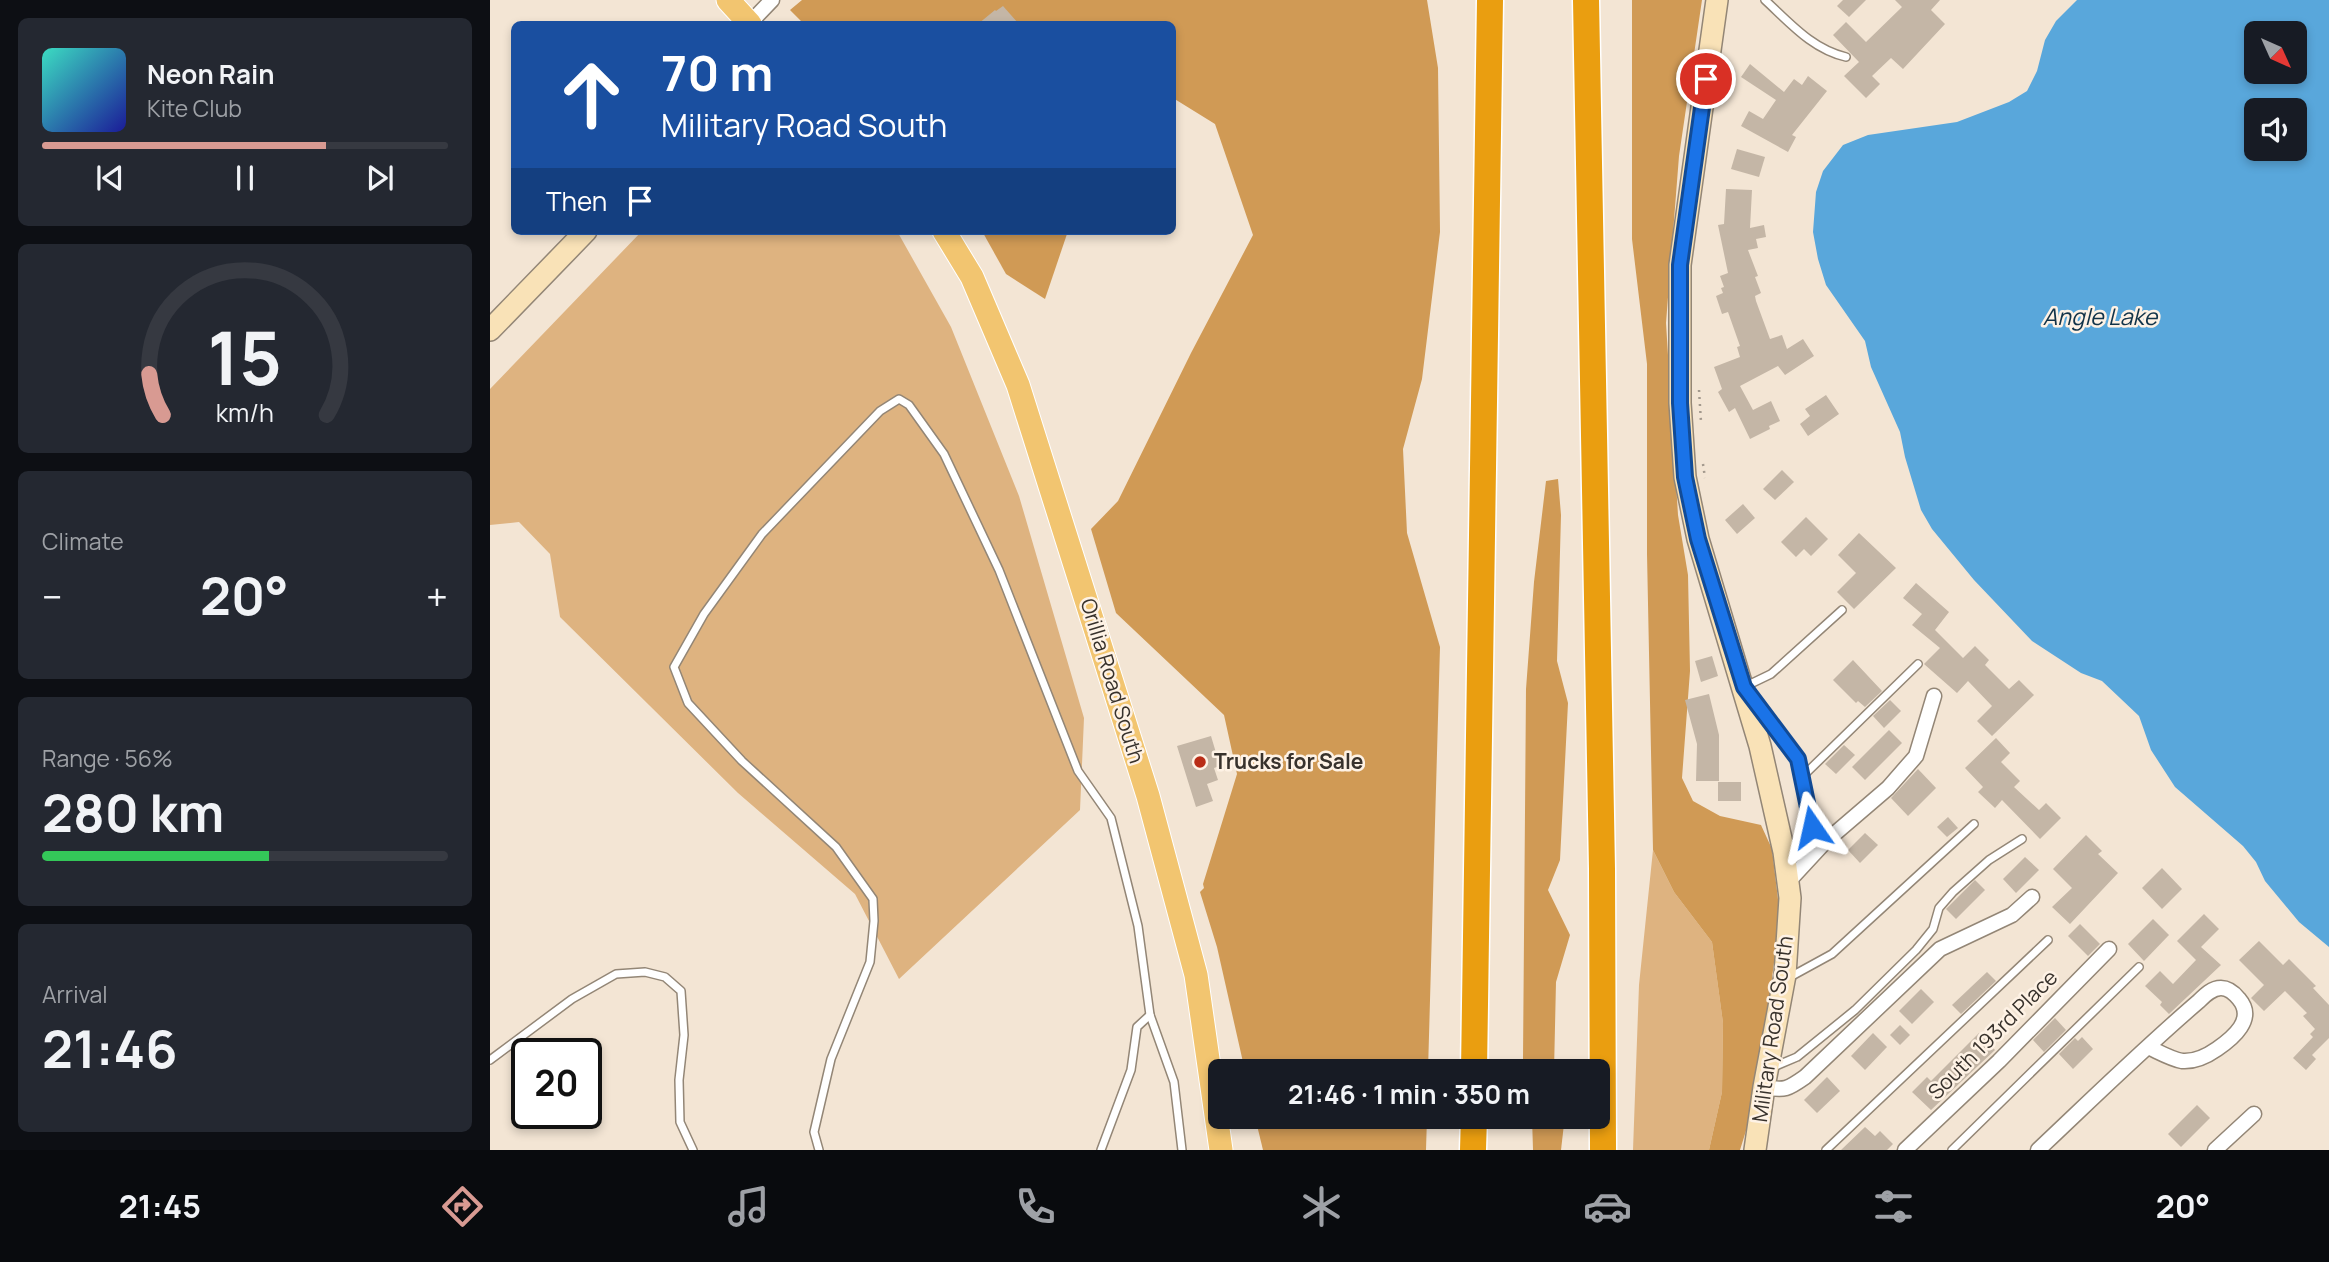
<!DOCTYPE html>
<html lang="en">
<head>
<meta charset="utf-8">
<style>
	:root { --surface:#171b24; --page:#242831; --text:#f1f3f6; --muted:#9ea1a6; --line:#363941; --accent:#d89a92 }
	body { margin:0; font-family:Manrope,sans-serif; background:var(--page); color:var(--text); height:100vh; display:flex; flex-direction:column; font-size:26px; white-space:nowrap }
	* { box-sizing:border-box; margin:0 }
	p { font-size:23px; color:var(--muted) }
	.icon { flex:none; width:38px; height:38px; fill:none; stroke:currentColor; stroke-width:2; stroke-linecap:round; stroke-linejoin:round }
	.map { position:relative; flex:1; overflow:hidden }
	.details { display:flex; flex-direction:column; gap:18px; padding:18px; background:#0d0f14; width:490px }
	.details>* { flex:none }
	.top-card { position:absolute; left:21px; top:21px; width:665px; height:214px; border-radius:10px; box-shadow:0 4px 10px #0003; background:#1a4fa0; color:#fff; overflow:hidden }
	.needle { width:46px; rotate:135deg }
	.tools { position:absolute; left:1754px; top:21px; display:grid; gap:14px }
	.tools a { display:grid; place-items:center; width:63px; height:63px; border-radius:10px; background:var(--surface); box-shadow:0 4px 10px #0003; font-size:35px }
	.speed { position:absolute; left:21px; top:1038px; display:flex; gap:14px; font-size:35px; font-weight:700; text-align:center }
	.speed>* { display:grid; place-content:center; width:91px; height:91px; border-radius:50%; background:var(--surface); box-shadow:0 4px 10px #0003; line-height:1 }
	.speed .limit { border:4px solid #111; border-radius:10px; background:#fff; color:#111 }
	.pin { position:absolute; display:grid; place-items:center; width:60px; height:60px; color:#fff; margin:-30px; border:4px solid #fff; border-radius:50%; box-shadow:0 2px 7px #0007 }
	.me { position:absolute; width:77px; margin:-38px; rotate:349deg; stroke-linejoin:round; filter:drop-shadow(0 0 5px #0008) }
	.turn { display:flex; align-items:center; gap:24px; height:147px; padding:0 35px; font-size:32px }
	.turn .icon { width:91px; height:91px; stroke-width:2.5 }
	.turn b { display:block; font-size:49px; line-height:60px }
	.then { display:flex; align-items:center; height:66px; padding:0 35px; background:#0003; gap:14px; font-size:26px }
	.big { font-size:52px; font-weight:700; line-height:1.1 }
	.details .tile { flex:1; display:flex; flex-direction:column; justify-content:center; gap:10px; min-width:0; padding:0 24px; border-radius:10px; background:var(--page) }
	.details .dial { align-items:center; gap:0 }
	.dial svg { height:182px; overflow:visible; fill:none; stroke:var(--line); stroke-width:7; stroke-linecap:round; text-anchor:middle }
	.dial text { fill:var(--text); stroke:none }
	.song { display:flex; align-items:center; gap:21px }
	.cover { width:84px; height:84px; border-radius:10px; background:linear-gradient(135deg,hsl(170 70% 55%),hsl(240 70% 35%)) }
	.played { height:7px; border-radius:4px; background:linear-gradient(90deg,var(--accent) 70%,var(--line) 70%) }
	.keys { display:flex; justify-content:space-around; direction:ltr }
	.heat { display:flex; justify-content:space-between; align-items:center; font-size:38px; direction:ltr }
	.charge { height:10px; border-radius:5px; background:linear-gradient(90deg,#34c759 56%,var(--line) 0) }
	.trip { position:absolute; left:718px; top:1059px; width:402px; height:70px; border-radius:10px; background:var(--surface); box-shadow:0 4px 10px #0003; font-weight:700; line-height:70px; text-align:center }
	.menu { display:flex; height:112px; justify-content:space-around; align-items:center; background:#090b0e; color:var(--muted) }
	.menu .icon { width:49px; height:49px }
	.menu .on { color:var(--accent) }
	.menu b { font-size:32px; color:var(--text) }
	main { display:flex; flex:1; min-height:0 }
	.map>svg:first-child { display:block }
</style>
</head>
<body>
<main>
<section class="details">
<div class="tile">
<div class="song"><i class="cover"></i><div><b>Neon Rain</b><p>Kite Club</p></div></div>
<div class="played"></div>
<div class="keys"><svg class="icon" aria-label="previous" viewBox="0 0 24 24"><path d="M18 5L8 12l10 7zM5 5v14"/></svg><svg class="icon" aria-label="pause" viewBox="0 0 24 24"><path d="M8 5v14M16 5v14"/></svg><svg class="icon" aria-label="next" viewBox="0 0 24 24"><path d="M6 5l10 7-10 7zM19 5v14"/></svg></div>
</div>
<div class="tile dial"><svg viewBox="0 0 100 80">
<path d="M14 69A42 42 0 1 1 86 69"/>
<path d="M14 69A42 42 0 0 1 8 51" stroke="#d89a92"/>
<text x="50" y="56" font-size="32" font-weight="700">15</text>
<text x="50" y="72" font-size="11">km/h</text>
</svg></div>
<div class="tile"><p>Climate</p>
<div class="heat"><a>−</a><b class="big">20°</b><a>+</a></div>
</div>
<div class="tile"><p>Range · 56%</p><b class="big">280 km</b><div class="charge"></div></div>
<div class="tile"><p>Arrival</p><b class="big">21:46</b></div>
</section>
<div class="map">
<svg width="1839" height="1150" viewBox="0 0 1839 1150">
	<rect width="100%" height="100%" fill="#f3e5d4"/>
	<g fill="#deb380">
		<polygon points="152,231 407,231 461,327 529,496 594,718 590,810 409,979 365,894 248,793 70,617 60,554 29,522 0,525 0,389"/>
		<polygon points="1163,850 1184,892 1222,942 1233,1023 1232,1092 1219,1150 1143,1150 1149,985"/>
	</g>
	<g fill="#d09a55">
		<polygon points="312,0 937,0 948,68 950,232 932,379 913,449 917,533 950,647 938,1071 755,1071 727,947 710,892 714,888 713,884 747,774 734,715 626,613 601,529 628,501 701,353 763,235 725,124 683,98 682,24 314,24 300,10"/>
		<polygon points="1142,0 1212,0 1189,156 1176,323 1188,515 1198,575 1200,671 1192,778 1203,801 1230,816 1271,825 1282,849 1290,916 1277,1017 1259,1121 1250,1150 1219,1150 1232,1092 1233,1023 1222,942 1184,892 1163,850 1157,554 1157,364 1142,239"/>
		<polygon points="492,231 578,231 555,299 516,274"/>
		<polygon points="1068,479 1071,515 1067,661 1078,703 1070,860 1058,890 1080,935 1066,982 1064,1071 1035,1071 1033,1059 1036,689 1044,582 1056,481"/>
		<polygon points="765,1117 937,1117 936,1150 773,1150"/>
		<polygon points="1042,1117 1072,1117 1074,1124 1071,1150 1043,1150"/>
	</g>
	<path fill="#59a7db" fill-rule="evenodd" d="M1587,0H1839V947L1809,922L1775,881L1766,862L1753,846L1685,787L1661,750L1649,716L1612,681L1591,673L1542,641L1484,580L1442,529L1431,510L1415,457L1410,432L1381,367L1375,341L1336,285L1328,259L1323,232L1326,192L1333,171L1353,145L1378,135L1467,122L1519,102L1537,91L1547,71L1555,40L1566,21ZM1766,33H1804V72H1766ZM1766,110H1804V149H1766Z"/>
	<g fill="#c4b6a6">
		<polygon points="1353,0 1376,0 1359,17 1347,6"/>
		<polygon points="1405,0 1450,0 1441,10 1455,24 1413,69 1401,58 1382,76 1390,84 1376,98 1354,76 1369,62 1343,35 1356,22 1376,42 1412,7"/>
		<polygon points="513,6 529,24 488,24 505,10 506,11"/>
		<polygon points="1260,64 1294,92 1304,79 1312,85 1318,76 1337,91 1302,135 1306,137 1298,152 1251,126 1259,111 1273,119 1286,100 1251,77"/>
		<polygon points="1247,149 1275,157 1269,177 1241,169"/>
		<polygon points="1236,189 1262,190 1260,228 1274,225 1276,237 1266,239 1268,248 1258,250 1268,276 1265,277 1271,293 1265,296 1266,301 1280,339 1292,335 1297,349 1313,339 1324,356 1295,375 1288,366 1250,386 1263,410 1281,401 1290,421 1279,426 1280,429 1260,439 1245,408 1239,412 1228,392 1232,389 1224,367 1250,357 1247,347 1250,346 1238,312 1232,314 1226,296 1233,293 1231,288 1234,287 1230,276 1238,273 1228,225 1234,224"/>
		<polygon points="1336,395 1349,414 1318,436 1310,424 1320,416 1315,409"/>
		<polygon points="1292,470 1304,482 1285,500 1273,489"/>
		<polygon points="1253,504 1265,518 1247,534 1235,520"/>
		<polygon points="1316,517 1338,539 1321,556 1314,549 1306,557 1291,542"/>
		<polygon points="1369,533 1406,568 1364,609 1347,592 1366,573 1348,555"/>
		<polygon points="1426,583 1459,612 1445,630 1473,658 1485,646 1499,660 1495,665 1519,689 1529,680 1544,695 1502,736 1487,721 1502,706 1478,681 1467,693 1434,664 1450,648 1422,625 1432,614 1413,598"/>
		<polygon points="1222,656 1228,676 1211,682 1205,661"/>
		<polygon points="1363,660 1392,691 1375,707 1368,701 1366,703 1343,680"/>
		<polygon points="1219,694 1229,735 1229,781 1206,781 1207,744 1195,700"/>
		<polygon points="1400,700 1411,711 1394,728 1383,716"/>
		<polygon points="1399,730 1412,743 1375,780 1362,767"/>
		<polygon points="721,736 730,766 724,768 728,780 717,784 723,801 706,807 687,746"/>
		<polygon points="1506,738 1520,753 1511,762 1530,781 1524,787 1549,810 1556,803 1571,818 1550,839 1512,800 1505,808 1488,792 1493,787 1475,768"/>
		<polygon points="1354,745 1365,755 1346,774 1335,764"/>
		<polygon points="1428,769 1446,788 1418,816 1401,798"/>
		<rect x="1228" y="782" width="23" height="19"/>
		<polygon points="1458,817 1468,828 1457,837 1447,827"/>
		<polygon points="1375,833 1388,845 1370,863 1358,850"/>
		<polygon points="1596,835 1612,851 1608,854 1628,873 1580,924 1562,907 1582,888 1563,869"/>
		<polygon points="1535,857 1549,870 1526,893 1513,879"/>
		<polygon points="1672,868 1692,889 1672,909 1652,888"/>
		<polygon points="1485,880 1495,890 1466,919 1456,909"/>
		<polygon points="1714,914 1729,929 1711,947 1731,965 1679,1014 1670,1005 1672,1002 1655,986 1670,971 1683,984 1706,960 1687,941"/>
		<polygon points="1663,919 1679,935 1654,961 1638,944"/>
		<polygon points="1590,924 1610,944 1598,956 1578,936"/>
		<polygon points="1769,941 1793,965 1799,959 1826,986 1823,988 1839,1005 1839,1038 1822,1055 1826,1059 1816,1070 1803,1058 1823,1037 1820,1034 1825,1029 1813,1016 1817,1013 1795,991 1774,1011 1761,998 1774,985 1749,960"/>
		<polygon points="1497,972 1506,981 1471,1014 1462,1005"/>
		<polygon points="1431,989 1444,1002 1422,1024 1409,1011"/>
		<polygon points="1565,1018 1576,1030 1554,1052 1543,1040"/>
		<polygon points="1410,1025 1420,1035 1410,1045 1400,1035"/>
		<polygon points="1383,1033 1397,1047 1375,1070 1361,1056"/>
		<polygon points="1489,1033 1505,1050 1441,1110 1422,1092 1437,1077 1441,1081"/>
		<polygon points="1592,1037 1603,1049 1583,1069 1569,1054 1585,1038 1588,1041"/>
		<polygon points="1337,1077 1350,1091 1327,1113 1314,1100"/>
		<polygon points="1707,1105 1720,1118 1691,1147 1678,1134"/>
		<polygon points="1375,1127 1385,1136 1390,1131 1403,1144 1397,1150 1351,1150"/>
	</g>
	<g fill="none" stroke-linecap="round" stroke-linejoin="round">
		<defs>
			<g id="service">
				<path d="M1275,0C1300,23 1322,49 1356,57"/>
				<polyline points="1254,687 1281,674 1352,610"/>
				<polyline points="1266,702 1308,759 1322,827 1323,853"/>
				<polyline points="1312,777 1428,664"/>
				<polyline points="1300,977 1342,954 1484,824"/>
				<polyline points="0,1060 82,999 126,974 155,972 175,977 191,991 194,1035 189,1080 190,1122 203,1150"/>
				<polyline points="1281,1068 1307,1057 1365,1010 1426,950 1443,929 1449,908 1463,892 1499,860 1532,839"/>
				<polyline points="329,1150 324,1132 341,1059 380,962 384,921 383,899 346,847 252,761 198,703 184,667 214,614 272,534 390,411 409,399 419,405 454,454 509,570 588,771 621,818 648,926 660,1015 684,1082 692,1150"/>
				<polyline points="611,1150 641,1070 647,1027 660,1015"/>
				<polyline points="1336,1150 1558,940"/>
				<polyline points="1462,1150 1649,967"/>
			</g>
			<g id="minor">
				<polyline points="259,24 282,0"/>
				<polyline points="1298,882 1335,842 1398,788 1426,756 1444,696"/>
				<path d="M1274,1087C1295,1091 1298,1089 1315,1077L1450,949L1522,915L1542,897"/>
				<polyline points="1415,1150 1509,1061 1619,949"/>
				<path d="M1548,1150C1601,1100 1653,1049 1709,1001C1715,995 1722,988 1731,988C1738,988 1745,994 1749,999C1766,1019 1743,1038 1727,1049C1717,1056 1705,1062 1692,1061C1681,1059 1669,1052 1658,1047"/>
				<polyline points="1725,1150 1764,1114"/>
			</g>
			<g id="secondary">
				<polyline points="1227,0 1190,265 1190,403 1195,477 1208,539 1270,746 1294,852 1300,898 1295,975 1274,1087 1265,1150"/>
				<polyline points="0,330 96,231"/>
			</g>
			<g id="primary">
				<polyline points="238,0 260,24"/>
				<polyline points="454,231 482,277 528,385 658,796 706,975 731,1150"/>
			</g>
			<g id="motorway">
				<polyline points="1096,0 1112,869 1113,1150"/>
				<polyline points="984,1071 1000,0"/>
				<polyline points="983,1150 984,1116"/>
			</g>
		</defs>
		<use href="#service" stroke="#938676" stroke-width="10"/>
		<use href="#minor" stroke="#938676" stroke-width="17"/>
		<use href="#secondary" stroke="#938676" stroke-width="24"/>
		<use href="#primary" stroke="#fff" stroke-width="25"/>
		<use href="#motorway" stroke="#fff" stroke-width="29"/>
		<g stroke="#a3998d" stroke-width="2.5" stroke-dasharray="2 5" stroke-linecap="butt">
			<polyline points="1209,390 1211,422"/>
			<polyline points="1213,464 1215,478"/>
		</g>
		<use href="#service" stroke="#fff" stroke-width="7"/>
		<use href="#minor" stroke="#fff" stroke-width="14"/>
		<use href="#secondary" stroke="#f9e2b7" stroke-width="21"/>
		<use href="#primary" stroke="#f2c570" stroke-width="23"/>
		<use href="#motorway" stroke="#ea9e10" stroke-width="26"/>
	</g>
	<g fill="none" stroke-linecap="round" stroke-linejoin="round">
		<defs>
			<polyline id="route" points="1216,79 1190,265 1190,403 1195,477 1208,539 1254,687 1308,759 1322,827"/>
		</defs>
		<use href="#route" stroke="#114b97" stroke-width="18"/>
		<use href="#route" stroke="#1a73e8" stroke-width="12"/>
	</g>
	<circle fill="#b92d17" stroke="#fef2e5" stroke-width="2.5" cx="710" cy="762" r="7"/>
	<g text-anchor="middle" stroke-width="5" stroke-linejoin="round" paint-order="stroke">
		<g font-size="21" fill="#38322c" stroke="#fef2e5">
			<text transform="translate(622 681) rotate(73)" y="7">Orillia Road South</text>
			<text transform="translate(1283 1029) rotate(-82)" y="7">Military Road South</text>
			<text transform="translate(1503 1035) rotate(-45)" y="7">South 193rd Place</text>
		</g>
		<g font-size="21" font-weight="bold" fill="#38322c" stroke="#fef2e5" text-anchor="start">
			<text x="724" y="769">Trucks for Sale</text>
		</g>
		<g font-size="23" font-style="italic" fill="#113349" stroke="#fef2e5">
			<text x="1610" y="325">Angle Lake</text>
		</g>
	</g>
</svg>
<div class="tools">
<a><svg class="needle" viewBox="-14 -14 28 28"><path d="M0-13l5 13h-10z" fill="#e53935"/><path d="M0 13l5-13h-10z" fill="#9ea1a6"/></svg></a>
<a><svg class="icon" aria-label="sound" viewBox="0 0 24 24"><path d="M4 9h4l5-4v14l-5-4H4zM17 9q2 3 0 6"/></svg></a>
</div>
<div class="speed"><div class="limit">20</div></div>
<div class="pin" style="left:1216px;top:79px;background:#d93025"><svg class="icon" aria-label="arrive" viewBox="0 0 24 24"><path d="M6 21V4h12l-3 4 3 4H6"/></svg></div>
<svg class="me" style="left:1322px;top:827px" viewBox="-20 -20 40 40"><path d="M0-17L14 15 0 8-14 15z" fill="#1a73e8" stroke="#fff" stroke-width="4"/></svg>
<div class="trip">21:46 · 1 min · 350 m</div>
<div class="top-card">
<div class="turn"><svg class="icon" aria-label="ahead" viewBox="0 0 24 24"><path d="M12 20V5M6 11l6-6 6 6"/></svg><div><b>70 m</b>Military Road South</div></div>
<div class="then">Then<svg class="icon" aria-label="arrive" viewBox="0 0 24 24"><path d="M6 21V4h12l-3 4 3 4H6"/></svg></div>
</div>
</div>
</main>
<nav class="menu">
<b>21:45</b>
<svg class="icon on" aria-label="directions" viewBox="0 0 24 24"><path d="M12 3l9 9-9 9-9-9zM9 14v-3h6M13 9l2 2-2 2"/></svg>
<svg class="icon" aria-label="music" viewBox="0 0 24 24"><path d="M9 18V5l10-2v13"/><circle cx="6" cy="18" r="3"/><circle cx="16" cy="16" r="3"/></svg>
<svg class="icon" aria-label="phone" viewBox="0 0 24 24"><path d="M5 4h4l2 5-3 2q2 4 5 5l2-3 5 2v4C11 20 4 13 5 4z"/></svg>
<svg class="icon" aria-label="climate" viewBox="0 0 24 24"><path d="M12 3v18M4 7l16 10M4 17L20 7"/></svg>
<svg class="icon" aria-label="car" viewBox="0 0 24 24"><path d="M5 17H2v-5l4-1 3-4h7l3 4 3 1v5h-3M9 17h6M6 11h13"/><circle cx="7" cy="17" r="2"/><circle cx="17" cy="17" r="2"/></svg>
<svg class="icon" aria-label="filters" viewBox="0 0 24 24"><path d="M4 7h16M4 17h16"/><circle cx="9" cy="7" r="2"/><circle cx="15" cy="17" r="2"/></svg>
<b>20°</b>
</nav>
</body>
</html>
